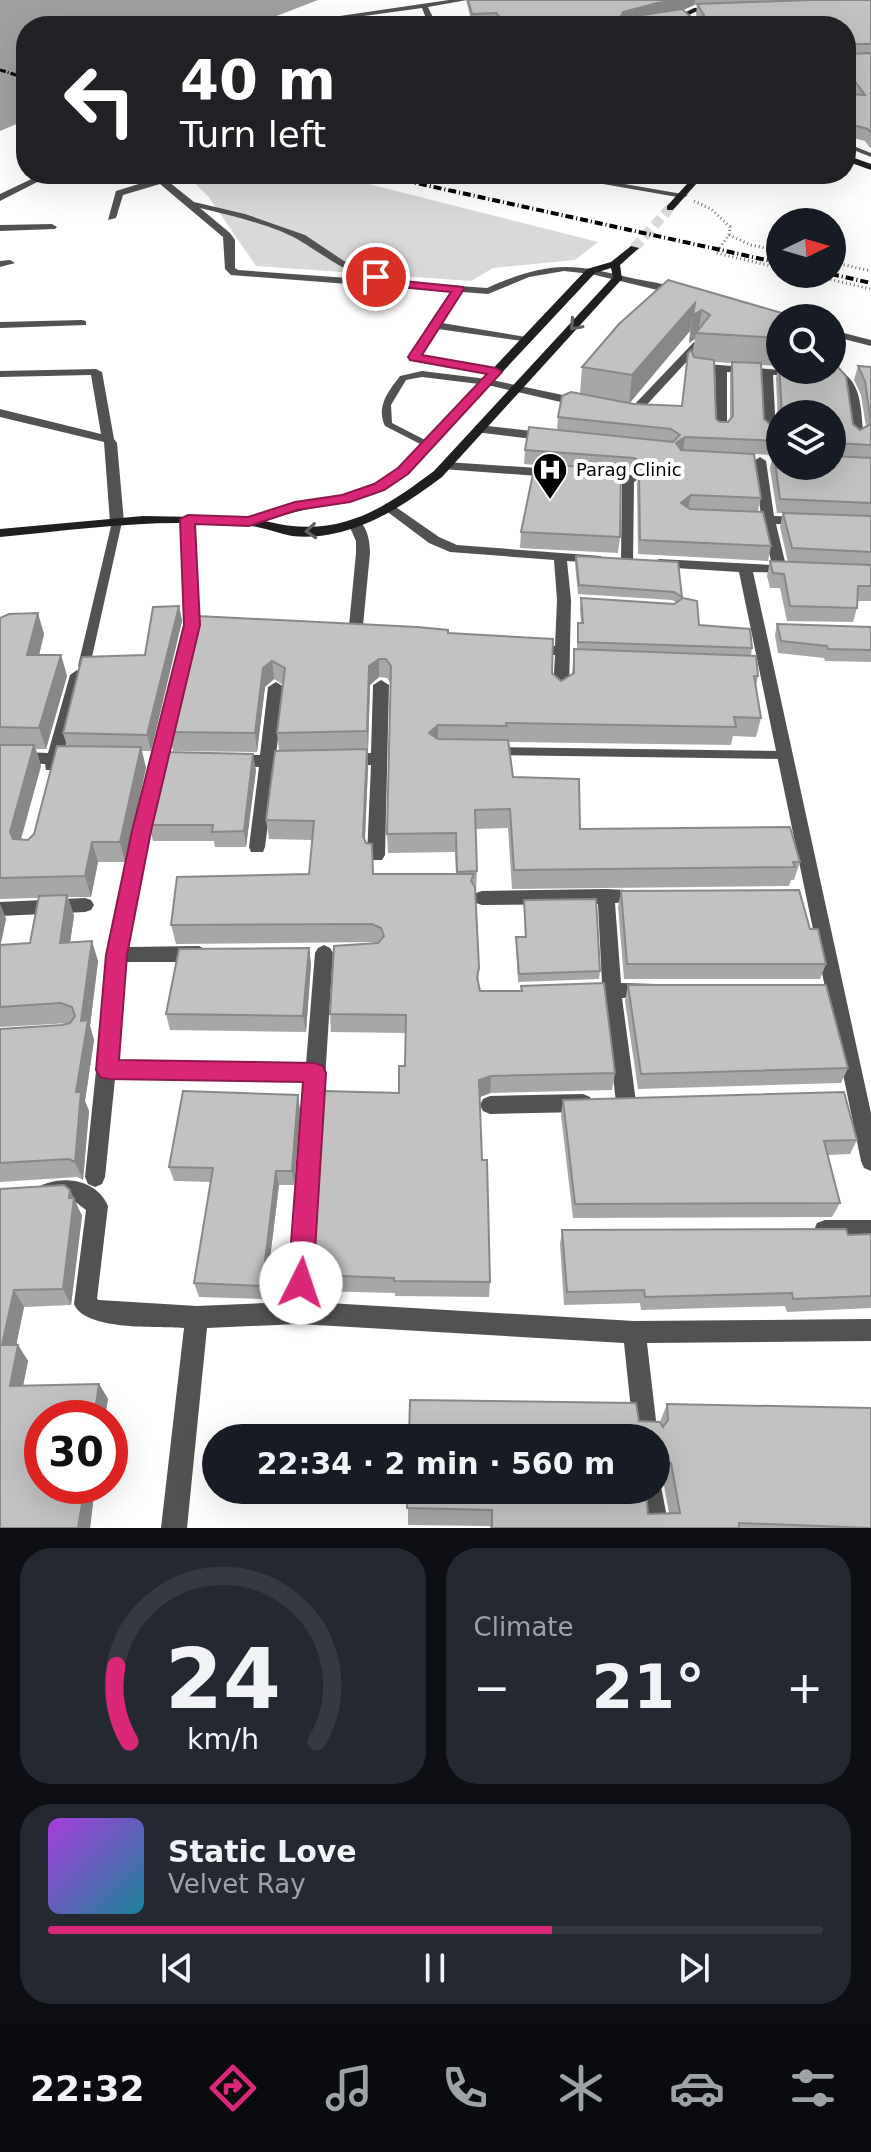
<!DOCTYPE html>
<html lang="en">
<head>
<meta charset="utf-8">
<style>
	:root { --surface:#171b24; --page:#242831; --text:#f1f3f6; --muted:#9ea1a6; --line:#363941; --accent:#db2777 }
	body { margin:0; font-family:"DejaVu Sans",sans-serif; background:var(--page); color:var(--text); height:100vh; display:flex; flex-direction:column; font-size:30px; white-space:nowrap }
	* { box-sizing:border-box; margin:0 }
	p { font-size:26px; color:var(--muted) }
	.icon { flex:none; width:44px; height:44px; fill:none; stroke:currentColor; stroke-width:2; stroke-linecap:round; stroke-linejoin:round }
	.map { position:relative; height:1528px; overflow:hidden }
	.panel { display:flex; flex-direction:column; gap:20px; padding:20px; background:#0d0f14; flex:1 }
	.panel>* { flex:none }
	.hud { position:absolute; left:16px; top:16px; width:840px; height:168px; border-radius:32px; box-shadow:0 8px 32px #0002; background:#202124; color:#fff; overflow:hidden }
	.needle { width:52px; rotate:85deg }
	.tools { position:absolute; left:766px; top:208px; display:grid; gap:16px }
	.tools a { display:grid; place-items:center; width:80px; height:80px; border-radius:50%; background:var(--surface); box-shadow:0 8px 32px #0002; font-size:40px }
	.speed { position:absolute; left:24px; top:1400px; display:flex; gap:16px; font-size:40px; font-weight:700; text-align:center }
	.speed>* { display:grid; place-content:center; width:104px; height:104px; border-radius:50%; background:var(--surface); box-shadow:0 8px 32px #0002; line-height:1 }
	.speed .limit { border:12px solid #d22; background:#fff; color:#111 }
	.pin { position:absolute; display:grid; place-items:center; width:68px; height:68px; color:#fff; margin:-34px; border:4px solid #fff; border-radius:50%; box-shadow:0 2px 8px #0007 }
	.me { position:absolute; width:88px; margin:-44px; rotate:4deg; stroke-linejoin:round; filter:drop-shadow(0 0 6px #0008) }
	.turn { display:flex; align-items:center; gap:28px; height:168px; padding:0 32px; font-size:36px }
	.turn .icon { width:104px; height:104px; stroke-width:2.5 }
	.turn b { display:block; font-size:56px; line-height:68px }
	.big { font-size:60px; font-weight:600; line-height:1.1 }
	.panel .tile { flex:1; display:flex; flex-direction:column; justify-content:center; gap:12px; min-width:0; padding:0 28px; border-radius:32px; background:var(--page) }
	.panel .dial { align-items:center; gap:0 }
	.dial svg { height:208px; overflow:visible; fill:none; stroke:var(--line); stroke-width:7; stroke-linecap:round; text-anchor:middle }
	.dial text { fill:var(--text); stroke:none }
	.song { display:flex; align-items:center; gap:24px }
	.cover { width:96px; height:96px; border-radius:12px; background:linear-gradient(135deg,hsl(280 70% 55%),hsl(190 70% 35%)) }
	.played { height:8px; border-radius:4px; background:linear-gradient(90deg,var(--accent) 65%,var(--line) 65%) }
	.keys { display:flex; justify-content:space-around; direction:ltr }
	.heat { display:flex; justify-content:space-between; align-items:center; font-size:44px; direction:ltr }
	.panel .tiles { flex:1; display:grid; gap:20px; grid-template-columns:1fr 1fr }
	.tile:last-child { grid-column:span 2 }
	.trip { position:absolute; left:202px; top:1424px; width:468px; height:80px; border-radius:40px; background:var(--surface); box-shadow:0 8px 32px #0002; font-weight:600; line-height:80px; text-align:center }
	.dock { display:flex; height:128px; justify-content:space-around; align-items:center; background:#090b0e; color:var(--muted) }
	.dock .icon { width:56px; height:56px }
	.dock .on { color:var(--accent) }
	.dock b { font-size:36px; color:var(--text) }
	.map>svg:first-child { display:block }
</style>
</head>
<body>
<div class="map">
<svg width="871" height="1528" viewBox="0 0 871 1528">
	<rect width="100%" height="100%" fill="#fff"/>
	<polygon fill="#d9d9d9" points="185,174 329,174 598,242 575,260 493,268 471,281 256,266 208,196"/>
	<polygon fill="#a0a0a0" points="0,0 318,0 251,26 26,26 26,120 0,131"/>
	<g fill="none" stroke-linecap="round" stroke-linejoin="round">
		<polyline stroke="#d9d9d9" stroke-width="10" stroke-dasharray="10 5" stroke-linecap="butt" points="634,248 670,208"/>
		<g stroke="#747474" stroke-width="3" stroke-dasharray="1 3" stroke-linecap="butt">
			<polyline points="694,201 711,209 730,227 729,235 716,253 780,268"/>
			<polyline points="729,235 751,245 780,251"/>
			<polyline points="832,262 871,271"/>
			<polyline points="807,274 871,289"/>
		</g>
		<g fill="#525252" fill-rule="evenodd">
			<polygon points="846,143 871,153 871,157 846,147"/>
			<path d="M422,371L487,379L491,382L487,385L422,377L406,380L391,405L392,423L431,443L433,445L428,448L385,426C376,406 388,392 400,376Z"/>
			<polygon points="117,519 122,522 90,666 84,670 78,666 112,522"/>
			<polygon points="496,747 784,751 790,755 784,759 496,755 490,751"/>
		</g>
		<g fill="#525252" fill-rule="evenodd">
			<polygon points="449,0 467,0 428,7 437,26 429,26 422,8 342,19 347,26 339,26 333,17"/>
			<polygon points="42,174 53,174 0,201 0,194"/>
			<path d="M150,174H159L194,202L245,214L305,235L344,261L380,276C363,286 318,251 302,242C277,226 229,215 200,208L230,233L235,240V268L238,270L487,288C551,260 570,263 636,279C651,282 671,284 683,292L678,295L591,274L564,271L529,277L488,294L462,292L442,323L526,337L531,340L530,342L438,329L422,355L500,370V374L496,375L415,360L409,357L429,327L428,325L452,292L231,275L225,269L223,237L160,184L123,195L116,218L108,220L116,191L155,179Z"/>
			<polygon points="546,174 567,174 688,195 683,198"/>
			<polygon points="52,224 57,227 55,229 0,231 0,225"/>
			<polygon points="0,261 10,260 15,263 0,267"/>
			<polygon points="82,320 86,321 86,325 0,328 0,322"/>
			<polygon points="832,330 871,340 871,346 832,336"/>
			<polygon points="694,342 703,344 641,411 620,413 620,409 633,406"/>
			<path d="M696,363L780,370H832V367C864,378 860,409 864,438L858,442L852,438C849,418 852,374 825,373C808,372 791,376 773,375L776,433L770,437L764,433L761,374L727,372V430L725,433H717L715,371L692,368V364Z"/>
			<polygon points="96,369 102,372 114,439 117,443 124,522 117,526 110,522 104,442 0,417 0,409 101,434 91,375 0,377 0,371"/>
			<polygon points="487,379 582,399 588,403 582,407 483,384 483,380"/>
			<polygon points="479,425 549,433 555,437 549,441 475,432 475,426"/>
			<polygon points="760,457 766,461 774,516 801,517 808,521 801,525 776,524 786,566 792,567 794,570 792,573 753,572 871,1113 871,1171 864,1168 861,1161 739,572 659,567 652,563 659,559 772,565 762,523 745,522 738,518 745,514 761,515 754,461"/>
			<polygon points="446,462 552,469 558,473 552,477 442,469 442,463"/>
			<polygon points="599,472 632,475 638,479 634,482 633,564 628,565 621,561 622,482 595,479 595,473"/>
			<polygon points="390,503 439,537 457,545 601,556 603,559 596,563 567,561 571,600 569,692 566,696 556,696 553,692 555,655 532,654 525,649 532,644 555,646 557,600 554,560 450,552 429,543 385,510 385,504"/>
			<path d="M188,515L195,519L199,625L150,831L128,947L199,946L205,949L208,954L205,959L199,962H125L116,1061L306,1064L315,953L318,948L324,945L330,948L333,953L311,1302L634,1321L871,1319V1341L647,1343L658,1438L656,1443V1438H634L624,1343L299,1324L207,1328L187,1528H161L184,1328C157,1326 85,1331 74,1304L86,1210L73,1200L49,1202L42,1199L38,1192L42,1185C65,1175 97,1180 108,1206L97,1299L99,1300L197,1306L289,1302L305,1082L115,1079L105,1177L102,1184L95,1187L88,1184L85,1177L108,955L134,831L185,625L181,519Z"/>
			<path d="M355,519C367,523 370,541 370,553L362,636L355,641L348,636L356,553V541L348,523Z"/>
			<polygon points="77,670 84,675 64,753 82,755 84,759 82,763 60,764 58,770 46,770 45,764 0,763 0,751 48,753 70,675"/>
			<polygon points="381,680 389,685 385,855 382,860 370,860 367,855 371,765 347,766 339,760 347,754 371,753 373,685"/>
			<polygon points="276,682 284,687 276,755 296,755 304,761 296,767 275,767 265,847 263,852 251,852 249,847 259,767 235,767 227,761 235,755 260,755 268,687"/>
			<polygon points="606,889 647,891 650,896 647,901 615,903 621,983 656,984 658,990 656,996 622,998 636,1102 633,1108 626,1111 619,1108 616,1102 604,999 577,997 575,991 577,985 602,983 598,904 482,905 476,903 473,898 476,893 482,891"/>
			<polygon points="85,898 91,900 94,905 91,910 85,912 0,916 0,902"/>
			<polygon points="583,1094 590,1097 593,1103 590,1109 583,1112 490,1114 483,1111 480,1105 483,1099 490,1096"/>
			<polygon points="825,1220 871,1220 871,1240 825,1240 817,1237 814,1230 817,1223"/>
			<polygon points="656,1480 660,1481 669,1528 643,1528 639,1490 656,1490"/>
		</g>
		<g fill="#1f1f1f" fill-rule="evenodd">
			<polygon points="716,7 718,10 695,12 689,15 700,26 692,26 680,15 694,8"/>
			<polygon points="846,155 871,164 871,170 846,161"/>
			<polygon points="696,174 705,174 673,210 667,210 667,206"/>
			<path d="M631,246L639,248L620,265L622,279L442,477C400,509 348,542 292,536C280,534 269,529 257,527C235,522 212,523 189,523C126,522 63,531 0,537V529L143,516L248,518L295,502L343,495L375,484L399,468L587,269L611,262ZM611,268L613,277L434,471C378,513 336,539 265,521C318,502 358,507 407,474L595,273Z"/>
		</g>
		<polyline stroke="#000" stroke-width="3" stroke-dasharray="6 2 1 2" stroke-linecap="butt" points="0,70 26,78"/>
		<g stroke="#000" stroke-width="4" stroke-dasharray="8 3 1 3" stroke-linecap="butt">
			<polyline points="375,174 780,263"/>
			<polyline points="831,274 871,283"/>
		</g>
	</g>
	<g fill="#a7a7a7" fill-rule="evenodd">
		<path d="M466,0H871V149L865,141L846,136V94H854L846,84V26H497L495,24H472ZM694,5H697L696,15L698,18L691,17L683,10Z"/>
		<path d="M668,280L780,338V370L860,430L866,427L861,395L854,380L858,366L871,367V601H857V608L853,622L787,621L780,588H770L767,576L770,561L788,562L780,527L783,513H777L770,468L773,455L754,454L761,498L758,511L771,546L768,561L638,554L637,483L638,476L632,472L621,471L620,537L618,553L520,548L521,532L535,465L524,464L525,450L557,430L558,417L580,394L582,367ZM690,331L689,343L695,339L681,406L629,403ZM714,362L732,363L730,375V419L728,422H720L716,419ZM761,365L779,366L776,378L778,421L771,425L764,419ZM780,414H832L780,466Z"/>
		<path d="M576,556L678,562L682,599L699,625L752,648L751,656L758,676L756,686L761,718L756,737L733,736L731,745L509,742L513,777L580,829L800,862L794,880H791L789,886L512,889L508,828L476,829L477,871L476,890H475L479,985L480,991H521V986L615,1073L612,1090L490,1093L479,1097L482,1160L490,1282L489,1297L395,1296V1293L315,1291L312,1275L399,1093L405,1066L406,1033L331,1032L330,1014L375,943L373,942L176,944L171,925L309,874L312,840L269,839L266,820L279,751L277,733L283,685L274,679L265,687L257,752L173,751L169,732L197,616L448,633L552,673L561,681L572,674L574,649H577L578,623H581L580,609L581,598L674,604L676,602L672,600L578,594L575,564ZM379,677L387,678L391,684L387,834L388,853L455,852L456,874H373L365,840L368,768L367,750H368L370,685Z"/>
		<polygon points="179,606 182,621 151,751 142,751 146,768 125,862 98,862 91,897 68,897 74,916 70,942 98,961 90,1026 94,1040 85,1101 89,1111 83,1180 77,1177 0,1182 0,1029 62,1025 70,1023 0,1027 0,904 6,919 0,945 30,943 38,898 0,899 0,618 44,634 39,655 61,655 67,676 46,749 36,749 41,766 21,840 28,840 34,834 67,746 63,733 145,655"/>
		<polygon points="777,624 871,627 871,662 825,661 824,658 778,653 775,635"/>
		<polygon points="256,770 246,847 215,847 214,841 153,841 149,825"/>
		<polygon points="621,891 810,929 826,964 820,979 624,979 618,907"/>
		<polygon points="524,900 600,971 599,979 518,982 516,945 516,937 525,937"/>
		<polygon points="309,948 311,964 306,1032 170,1030 166,1014"/>
		<polygon points="628,985 848,1068 841,1083 638,1089 625,1001"/>
		<polygon points="563,1100 857,1140 850,1154 827,1155 840,1203 832,1217 573,1218 561,1115"/>
		<polygon points="300,1110 294,1185 279,1185 265,1299 199,1297 194,1283 211,1182 174,1181 169,1167"/>
		<polygon points="0,1189 70,1190 82,1216 71,1305 24,1307 16,1345 18,1345 28,1361 23,1386 99,1384 108,1399 42,1486 95,1486 90,1528 0,1528"/>
		<polygon points="562,1230 848,1235 871,1234 871,1308 787,1312 785,1306 641,1310 640,1303 564,1305 560,1244"/>
		<polygon points="667,1404 871,1528 490,1528 490,1526 408,1525 408,1490 648,1514 669,1513 663,1480 657,1478 656,1480 656,1438 639,1421 660,1422"/>
	</g>
	<g fill="#888">
		<polygon points="680,0 695,0 694,5 683,10 620,26 621,16 623,12 657,3"/>
		<polygon points="695,303 690,331 629,404 632,375"/>
		<polygon points="702,310 698,333 696,333 695,339 689,343 693,315"/>
		<polygon points="685,437 683,451 674,457 676,443"/>
		<polygon points="691,495 688,509 681,503"/>
		<polygon points="179,606 182,621 151,751 147,735"/>
		<polygon points="38,613 44,634 34,676 27,655"/>
		<polygon points="61,655 67,676 46,749 39,728"/>
		<polygon points="379,659 379,677 370,685 368,750 367,731 369,666"/>
		<polygon points="272,661 274,679 265,687 257,752 255,733 263,668"/>
		<polygon points="438,725 438,744 429,733"/>
		<polygon points="34,745 41,766 17,852 10,832"/>
		<polygon points="141,747 146,768 125,862 120,842"/>
		<polygon points="367,749 368,768 364,855 363,836"/>
		<polygon points="253,754 256,770 246,847 244,831"/>
		<polygon points="92,842 98,862 91,897 85,876"/>
		<polygon points="67,895 74,916 67,963 60,943"/>
		<polygon points="0,904 6,919 0,948"/>
		<polygon points="92,941 98,961 90,1026 94,1040 85,1101 89,1111 83,1180 75,1162 76,1092 81,1021"/>
		<polygon points="309,948 311,964 306,1032 303,1016"/>
		<polygon points="491,1076 490,1093 478,1098 479,1080"/>
		<polygon points="298,1095 300,1110 294,1185 292,1171"/>
		<polygon points="276,1171 279,1185 265,1299 262,1286"/>
		<polygon points="70,1190 82,1216 71,1305 63,1289"/>
		<polygon points="14,1290 24,1307 13,1361 2,1345"/>
		<polygon points="18,1345 28,1361 20,1401 10,1386"/>
		<polygon points="99,1384 108,1399 105,1418 94,1418"/>
		<polygon points="85,1486 95,1486 90,1528 78,1528"/>
	</g>
	<g fill="#c2c2c2" stroke="#888" stroke-width="2">
		<polygon points="468,0 680,0 657,3 623,12 621,16 624,18 682,9 691,17 701,18 704,15 697,4 809,0 871,0 871,44 848,44 846,49 846,26 784,26 774,17 706,20 710,26 508,26 496,13 472,14"/>
		<polygon points="846,51 848,54 871,53 871,133 868,129 849,124 846,120 846,94 865,95 846,69"/>
		<polygon points="668,280 799,318 780,318 780,338 696,333 710,315 702,310 693,315 695,303 632,375 582,367 619,324"/>
		<polygon points="691,350 694,357 714,360 716,419 720,422 728,422 733,416 732,362 761,363 764,419 771,425 780,420 780,441 685,437 676,443 681,450 754,454 761,498 691,495 681,503 690,509 763,512 771,546 640,540 639,469 642,462 634,458 525,450 529,427 673,442 680,435 671,429 558,417 562,396 571,392 634,404 682,406 688,353"/>
		<polygon points="779,364 780,370 832,370 832,365 836,365 846,376 853,424 860,430 871,424 865,381 858,366 871,367 871,445 836,443 832,448 832,414 782,414"/>
		<polygon points="774,454 780,454 780,466 832,466 832,456 871,458 871,503 780,499"/>
		<polygon points="535,464 621,469 620,537 521,532"/>
		<polygon points="783,513 871,516 871,552 792,548"/>
		<polygon points="576,556 678,562 682,597 674,592 579,585"/>
		<polygon points="770,561 871,565 871,586 858,586 857,608 790,606 784,574 773,573"/>
		<polygon points="581,598 674,604 683,598 697,601 699,625 750,629 752,648 578,642 578,623 583,623"/>
		<polygon points="179,606 147,735 63,733 82,657 145,655 153,607"/>
		<polygon points="38,613 27,655 61,655 39,728 0,727 0,618 9,614"/>
		<polygon points="197,616 417,627 448,630 448,633 553,639 552,673 561,681 574,673 574,649 756,656 758,676 754,676 761,718 734,717 736,727 506,723 507,726 438,725 429,733 438,739 508,740 513,777 579,779 580,829 790,827 800,862 793,862 795,867 514,870 510,809 475,810 477,871 457,872 456,833 387,834 391,666 386,659 379,659 369,666 367,731 277,733 285,668 272,661 263,668 255,733 169,732"/>
		<polygon points="777,624 871,627 871,650 828,649 827,646 781,641"/>
		<polygon points="0,745 34,745 10,832 13,839 28,840 34,834 57,746 141,747 120,842 92,842 85,876 0,878"/>
		<polygon points="367,749 363,836 366,843 372,844 373,874 474,874 471,881 475,887 479,968 477,977 480,991 522,991 521,986 604,983 615,1073 491,1076 479,1080 482,1160 487,1160 490,1282 394,1281 394,1278 312,1275 324,1091 399,1093 399,1066 405,1066 406,1015 330,1014 334,946 378,943 384,936 381,928 372,924 171,925 177,877 309,874 314,821 266,820 275,751"/>
		<polygon points="165,752 253,754 244,831 212,832 213,825 149,825"/>
		<polygon points="799,890 810,929 818,929 826,964 627,964 621,891"/>
		<polygon points="67,895 60,943 92,941 81,1021 88,1020 76,1092 81,1092 75,1162 69,1159 0,1163 0,1029 62,1025 70,1023 75,1016 72,1007 61,1003 0,1007 0,945 30,943 39,896"/>
		<polygon points="596,899 600,971 519,974 516,937 526,937 524,900"/>
		<polygon points="309,948 303,1016 166,1014 179,949"/>
		<polygon points="628,985 826,985 848,1068 641,1074"/>
		<polygon points="183,1091 298,1095 292,1171 276,1171 262,1286 194,1283 213,1168 169,1167"/>
		<polygon points="844,1092 857,1140 824,1141 840,1203 575,1204 563,1100"/>
		<polygon points="64,1185 70,1190 69,1198 74,1198 63,1289 14,1290 2,1345 18,1345 10,1386 99,1384 94,1418 42,1418 42,1486 85,1486 78,1528 0,1528 0,1189"/>
		<polygon points="846,1229 848,1235 871,1234 871,1296 793,1299 792,1293 645,1297 644,1290 567,1292 562,1230"/>
		<polygon points="410,1400 636,1403 639,1421 660,1422 663,1427 668,1420 667,1404 871,1408 871,1528 739,1523 739,1528 492,1528 492,1510 407,1508 408,1490 646,1490 648,1514 680,1513 671,1463 662,1460 660,1469 656,1470 656,1438 409,1438"/>
	</g>
	<defs><path id="oneway-chevron" d="M-2-3.5L2.5 0L-2 3.5" fill="none" stroke-width="1.6" stroke-linecap="round" stroke-linejoin="round" transform="scale(2)"/></defs>
	<g stroke="#626262">
		<use href="#oneway-chevron" transform="translate(575 325) rotate(132)"/>
		<use href="#oneway-chevron" transform="translate(311 531) rotate(175)"/>
	</g>
	<polygon fill="#db2777" stroke="#8e194d" stroke-width="2" points="376,273 393,280 463,287 464,289 422,355 496,368 502,372 408,474 384,490 350,502 297,510 249,526 195,524 200,625 151,831 127,955 119,1060 315,1063 323,1066 326,1073 313,1283 310,1292 301,1296 292,1292 288,1283 303,1082 108,1079 100,1077 96,1070 106,955 132,831 184,625 180,519 188,515 248,517 295,502 342,495 374,484 398,468 487,374 410,360 408,357 451,292 391,286 372,279 372,274"/>
	<defs>
		<symbol id="hospital-pin" viewBox="-11 -11 22 30"><path d="M0 17L-7.5 6A9.5 9.5 0 1 1 7.5 6Z" fill="#000" stroke="#fff"/><path d="M-5-5h3v3.5h4V-5h3V5h-3V1.5h-4V5h-3Z" fill="#fff"/></symbol>
	</defs>
	<g fill-rule="evenodd">
		<use href="#hospital-pin" x="530" y="450" width="40" height="54"/>
	</g>
	<g text-anchor="middle" stroke-width="8" stroke-linejoin="round" paint-order="stroke">
		<g font-size="18" fill="#000" stroke="#fff" text-anchor="start">
			<text x="576" y="476">Parag Clinic</text>
		</g>
	</g>
</svg>
<div class="tools">
<a><svg class="needle" viewBox="-14 -14 28 28"><path d="M0-13l5 13h-10z" fill="#e53935"/><path d="M0 13l5-13h-10z" fill="#9ea1a6"/></svg></a>
<a><svg class="icon" aria-label="search" viewBox="0 0 24 24"><circle cx="10" cy="10" r="6"/><path d="M15 15l6 6"/></svg></a>
<a><svg class="icon" aria-label="layers" viewBox="0 0 24 24"><path d="M12 4l9 5-9 5-9-5zM3 14l9 5 9-5"/></svg></a>
</div>
<div class="speed"><div class="limit">30</div></div>
<div class="pin" style="left:376px;top:277px;background:#d93025"><svg class="icon" aria-label="arrive" viewBox="0 0 24 24"><path d="M6 21V4h12l-3 4 3 4H6"/></svg></div>
<svg class="me" style="left:301px;top:1283px" viewBox="-20 -20 40 40"><circle r="19" fill="#fff"/><path d="M0-13L10 11 0 6-10 11z" fill="#db2777"/></svg>
<div class="trip">22:34 · 2 min · 560 m</div>
<div class="hud">
<div class="turn"><svg class="icon" aria-label="left" viewBox="0 0 24 24"><path d="M17 20v-9H6M10 6l-5 5 5 5"/></svg><div><b>40 m</b>Turn left</div></div>
</div>
</div>
<section class="panel">
<div class="tiles">
<div class="tile dial"><svg viewBox="0 0 100 80">
<path d="M14 69A42 42 0 1 1 86 69"/>
<path d="M14 69A42 42 0 0 1 9 40" stroke="#db2777"/>
<text x="50" y="56" font-size="32" font-weight="700">24</text>
<text x="50" y="72" font-size="11">km/h</text>
</svg></div>
<div class="tile"><p>Climate</p>
<div class="heat"><a>−</a><b class="big">21°</b><a>+</a></div>
</div>
<div class="tile">
<div class="song"><i class="cover"></i><div><b>Static Love</b><p>Velvet Ray</p></div></div>
<div class="played"></div>
<div class="keys"><svg class="icon" aria-label="previous" viewBox="0 0 24 24"><path d="M18 5L8 12l10 7zM5 5v14"/></svg><svg class="icon" aria-label="pause" viewBox="0 0 24 24"><path d="M8 5v14M16 5v14"/></svg><svg class="icon" aria-label="next" viewBox="0 0 24 24"><path d="M6 5l10 7-10 7zM19 5v14"/></svg></div>
</div>
</div>
</section>
<nav class="dock">
<b>22:32</b>
<svg class="icon on" aria-label="directions" viewBox="0 0 24 24"><path d="M12 3l9 9-9 9-9-9zM9 14v-3h6M13 9l2 2-2 2"/></svg>
<svg class="icon" aria-label="music" viewBox="0 0 24 24"><path d="M9 18V5l10-2v13"/><circle cx="6" cy="18" r="3"/><circle cx="16" cy="16" r="3"/></svg>
<svg class="icon" aria-label="phone" viewBox="0 0 24 24"><path d="M5 4h4l2 5-3 2q2 4 5 5l2-3 5 2v4C11 20 4 13 5 4z"/></svg>
<svg class="icon" aria-label="climate" viewBox="0 0 24 24"><path d="M12 3v18M4 7l16 10M4 17L20 7"/></svg>
<svg class="icon" aria-label="car" viewBox="0 0 24 24"><path d="M5 17H2v-5l4-1 3-4h7l3 4 3 1v5h-3M9 17h6M6 11h13"/><circle cx="7" cy="17" r="2"/><circle cx="17" cy="17" r="2"/></svg>
<svg class="icon" aria-label="filters" viewBox="0 0 24 24"><path d="M4 7h16M4 17h16"/><circle cx="9" cy="7" r="2"/><circle cx="15" cy="17" r="2"/></svg>
</nav>
</body>
</html>
